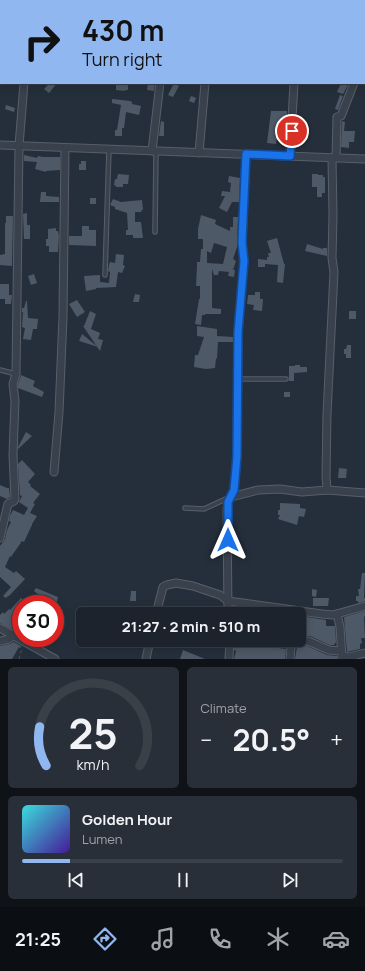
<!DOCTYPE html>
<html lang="en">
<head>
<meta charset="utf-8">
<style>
	:root { --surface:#1c232c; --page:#292f38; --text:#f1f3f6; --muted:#a0a4a9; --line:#3a4048; --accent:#90b7f0 }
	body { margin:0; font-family:Manrope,sans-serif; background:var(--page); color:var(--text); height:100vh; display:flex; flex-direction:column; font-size:15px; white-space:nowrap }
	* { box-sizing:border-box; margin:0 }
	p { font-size:13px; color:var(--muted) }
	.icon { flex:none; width:22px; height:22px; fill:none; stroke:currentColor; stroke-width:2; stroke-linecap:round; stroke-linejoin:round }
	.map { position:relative; height:659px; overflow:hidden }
	.panel { display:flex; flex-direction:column; gap:8px; padding:8px; background:#0f1318; flex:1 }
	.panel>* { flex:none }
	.banner { position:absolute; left:0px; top:0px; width:365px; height:84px; box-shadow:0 2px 10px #0003,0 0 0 1px var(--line); background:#90b7f0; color:#111; overflow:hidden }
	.speed { position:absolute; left:12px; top:595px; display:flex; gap:8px; font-size:20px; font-weight:700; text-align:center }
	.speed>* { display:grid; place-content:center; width:52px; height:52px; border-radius:50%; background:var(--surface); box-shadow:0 2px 10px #0003,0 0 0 1px var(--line); line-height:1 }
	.speed .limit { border:6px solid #d22; background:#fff; color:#111 }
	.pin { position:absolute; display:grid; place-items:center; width:34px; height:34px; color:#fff; margin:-17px; border:2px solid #fff; border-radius:50%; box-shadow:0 1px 4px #0007 }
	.me { position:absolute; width:44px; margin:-22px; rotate:0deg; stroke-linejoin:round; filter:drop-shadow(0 0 3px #0008) }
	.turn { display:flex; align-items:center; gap:14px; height:84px; padding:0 16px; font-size:18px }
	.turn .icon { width:52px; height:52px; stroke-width:2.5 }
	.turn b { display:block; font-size:28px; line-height:34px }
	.big { font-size:30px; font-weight:700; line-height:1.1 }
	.panel .widget { flex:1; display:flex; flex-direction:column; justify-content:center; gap:6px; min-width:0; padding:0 14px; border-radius:6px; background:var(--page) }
	.panel .dial { align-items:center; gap:0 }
	.dial svg { height:104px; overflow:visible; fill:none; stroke:var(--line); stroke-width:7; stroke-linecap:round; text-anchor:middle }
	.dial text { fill:var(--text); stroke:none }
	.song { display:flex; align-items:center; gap:12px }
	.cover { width:48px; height:48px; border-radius:6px; background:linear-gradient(135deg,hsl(180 70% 55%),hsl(260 70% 35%)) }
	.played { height:4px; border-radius:2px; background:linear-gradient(90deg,var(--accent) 15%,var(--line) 15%) }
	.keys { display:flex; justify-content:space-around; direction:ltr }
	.heat { display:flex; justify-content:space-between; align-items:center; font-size:22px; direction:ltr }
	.panel .tiles { flex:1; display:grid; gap:8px; grid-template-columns:1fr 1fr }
	.widget:last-child { grid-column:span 2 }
	.trip { position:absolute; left:76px; top:607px; width:230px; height:40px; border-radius:6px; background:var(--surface); box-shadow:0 2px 10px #0003,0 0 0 1px var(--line); font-weight:700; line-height:40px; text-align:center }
	.tabs { display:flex; height:64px; justify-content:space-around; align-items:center; background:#0b0e12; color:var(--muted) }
	.tabs .icon { width:28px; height:28px }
	.tabs .current { color:var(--accent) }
	.tabs b { font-size:18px; color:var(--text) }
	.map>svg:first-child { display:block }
</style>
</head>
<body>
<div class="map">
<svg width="365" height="659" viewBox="0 0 365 659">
	<rect width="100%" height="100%" fill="#252f3b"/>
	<g fill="#4e5967" fill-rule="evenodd">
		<polygon points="50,83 57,83 49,93 44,89"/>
		<polygon points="116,83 128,83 128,90 125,90 125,91 116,90"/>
		<polygon points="148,83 155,83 154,91 147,90"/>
		<polygon points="174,83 179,86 173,97 168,95"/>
		<polygon points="341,83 348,85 343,94 337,92"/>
		<polygon points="340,95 343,96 338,110 335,109"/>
		<polygon points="191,96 196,98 194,103 189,101"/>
		<polygon points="112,99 130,101 132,102 132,104 141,106 139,115 126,112 124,128 122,128 122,136 115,136 115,130 117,130 121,105 112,103"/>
		<polygon points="6,105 15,108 14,112 5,109"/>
		<polygon points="271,111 287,111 286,139 277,138 276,144 267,143"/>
		<polygon points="161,121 164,122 164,136 159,136"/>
		<polygon points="342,121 345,122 344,131 355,131 354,142 349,142 349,148 341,147"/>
		<polygon points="298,128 303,128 302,140 297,140 296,132 298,132"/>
		<polygon points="24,155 37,158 38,156 43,157 60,157 60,170 46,171 46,172 35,169 37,162 24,161"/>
		<polygon points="81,161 86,161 86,170 79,170 79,164 81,164"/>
		<polygon points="118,174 129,175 128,184 123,184 123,187 116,187 116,186 114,185 115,179 117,179"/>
		<polygon points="312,174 318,174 318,175 323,175 323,177 325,177 325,193 322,193 322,197 317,197 317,187 312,187"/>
		<polygon points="229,176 240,178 239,202 232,202 227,212 219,208 225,196 221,196 222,191 230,192 231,183 228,182"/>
		<polygon points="41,192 46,192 46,196 59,197 59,202 40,202"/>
		<rect x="90" y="198" width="6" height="6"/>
		<polygon points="113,199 121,202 142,200 143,210 141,210 142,212 135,212 135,222 141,222 143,238 133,238 133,235 126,235 126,230 128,230 127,213 115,209 115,207 110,205"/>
		<polygon points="27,213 27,225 30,225 30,239 24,239 23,214"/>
		<path d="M201,215L216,220L215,224L230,231V227H233V217H238L237,247L233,259L236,261L233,270H235L234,277L228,276L229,272L219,271L218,275H214L212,269V308L221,309V314H205V315H202L201,325L195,324L199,299H200V286H196L197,266V262H200L201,249H203V239H198V229ZM214,243L227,247L223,264L207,263V251L211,253Z"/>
		<polygon points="6,216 13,216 12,266 0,265 0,255 5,254 5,223 6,223"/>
		<polygon points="82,226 89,226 89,230 96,230 96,246 69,245 69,236 82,236"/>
		<polygon points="56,228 56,231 58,231 59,236 58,252 49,252 49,246 46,246 46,239 48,239 48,229"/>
		<polygon points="277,238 284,264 285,264 283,283 277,282 278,265 265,264 265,267 258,267 258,259 267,260 267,257 269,257 268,253 271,253 267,241"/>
		<polygon points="307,244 323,249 323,248 327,248 327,256 305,251"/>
		<polygon points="116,254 124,255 123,265 125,266 122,273 118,272 116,287 96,288 96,289 86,291 84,276 100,275 100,282 109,283 110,272 108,271 109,265 110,262 115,263"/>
		<polygon points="34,274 37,283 31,285 28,276"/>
		<polygon points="0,284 9,284 9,295 12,295 11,304 5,304 5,299 0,299"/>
		<polygon points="255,292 260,292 260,299 263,299 262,311 253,310 254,305 247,304 248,295 255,295"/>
		<polygon points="135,294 140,295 139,302 133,302"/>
		<polygon points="77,300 85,312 77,317 69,304"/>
		<polygon points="26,301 27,301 28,318 38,319 37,329 33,329 31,340 23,339 25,328 22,327 23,312 22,312 22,308 24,308"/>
		<polygon points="90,311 96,314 91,329 100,333 98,339 103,340 100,351 83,326 84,326"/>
		<rect x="349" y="311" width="7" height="8"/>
		<polygon points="197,326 217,329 217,336 233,337 233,342 218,342 217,359 216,358 215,368 206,369 194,367 195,355 198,355 204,337 197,336"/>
		<polygon points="82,334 98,347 79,341"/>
		<polygon points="347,345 351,345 351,358 346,358 346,354 344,354 344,349 346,349"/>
		<polygon points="295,365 300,365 300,367 307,367 307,372 294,373 294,381 289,381 289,366 295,366"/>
		<polygon points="21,375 35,381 33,386 44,392 42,397 18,388 18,384"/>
		<rect x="284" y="392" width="6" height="5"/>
		<polygon points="26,432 32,436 18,449 18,447"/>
		<polygon points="22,460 35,474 28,482 31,485 30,486 40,494 33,503 35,504 30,513 37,516 32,524 32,525 24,542 22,541 11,557 10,556 5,567 14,573 16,571 25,579 9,596 8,596 6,598 3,596 11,587 0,577 0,546 5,539 7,530 11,522 9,521 10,516 13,510 24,515 28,508 19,502 22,496 20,495 18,464"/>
		<polygon points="339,468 347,469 346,478 338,478"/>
		<polygon points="0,485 7,488 9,488 10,497 7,499 0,496"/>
		<polygon points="280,503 300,504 300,508 306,509 304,517 299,516 297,525 278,519 280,515 278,515 278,510 280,510"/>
		<polygon points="362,573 365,573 364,598 365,598 365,601 358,603 358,601 356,601 356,596 359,596 358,589 360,589"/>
		<polygon points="36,588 58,597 57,602 45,597 39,604 30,604 38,594 34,591"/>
		<polygon points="312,589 317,590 316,597 312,596"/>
		<polygon points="131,591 136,591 136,601 130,601"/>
		<polygon points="21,598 28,604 21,604 21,634 0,623 0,615 3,612 4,614 9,609 10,610"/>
		<polygon points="313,598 329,598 328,606 313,606"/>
		<polygon points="233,607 240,608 256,614 233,614"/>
		<polygon points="365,611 365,616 364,617 365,638 361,638 362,643 360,644 360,649 347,652 344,617"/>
		<polygon points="300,616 326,620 326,626 335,626 336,642 334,645 330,645 310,636 299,637"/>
		<polygon points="120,640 136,641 134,648 124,645 124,647 119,646"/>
		<polygon points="237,640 278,640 278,648 286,649 285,659 234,659 236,651 234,650 235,642"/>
		<polygon points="14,642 21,646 21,648 19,647 12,659 0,659 0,646 10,644"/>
		<polygon points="307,646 327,655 337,656 337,659 295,659 297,647"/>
		<polygon points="183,650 205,659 180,659"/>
	</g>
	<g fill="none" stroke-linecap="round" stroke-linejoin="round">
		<defs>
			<g id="lane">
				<polyline points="155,232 156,151"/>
				<polyline points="105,275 109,149"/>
				<polyline points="0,370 16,374"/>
				<polyline points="239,379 286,379"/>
				<polyline points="185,508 204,509 230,497"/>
			</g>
			<g id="street">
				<polyline points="29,1 29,0"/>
				<polyline points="205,1 205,0"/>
				<polyline points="298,1 298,0"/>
				<polyline points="0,145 365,159"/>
				<polyline points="152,151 160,83"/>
				<polyline points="199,153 205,83"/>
				<polyline points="290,156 294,83"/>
				<polyline points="336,158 337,117 341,116 354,83"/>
				<polyline points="54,472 59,412 63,317 65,148"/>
				<polyline points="327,490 326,476 327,414 334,272 332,258 333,215 332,158"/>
				<polyline points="231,497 234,490 237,456 238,332 244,261 242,242 246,154"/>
				<polyline points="0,538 7,508 8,504 14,501 15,499 13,455 15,401 13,384 16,374 19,146 24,83"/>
				<polyline points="156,614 163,587 167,585 176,583 193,586 220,595 228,601 322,614 333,615 365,606"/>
				<polyline points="228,614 227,509 228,502 231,497 258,490 280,489 302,492 327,490 365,493"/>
				<polyline points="337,614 340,627 342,659"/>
				<polyline points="0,628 55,659"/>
				<polyline points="0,641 9,639 13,636"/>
				<polyline points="342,656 349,657 365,653"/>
				<polyline points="146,659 150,640"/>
				<polyline points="229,659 230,640"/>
				<polyline points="290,659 291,647 294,642 308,641 329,650 341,651"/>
			</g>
		</defs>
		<use href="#lane" stroke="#575f6a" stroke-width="5.5"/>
		<use href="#street" stroke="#575f6a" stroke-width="9"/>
		<polyline stroke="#47595b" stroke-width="1" stroke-dasharray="3 3" stroke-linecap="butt" points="19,659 22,648"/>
		<use href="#lane" stroke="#39414c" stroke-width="3.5"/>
		<use href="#street" stroke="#39414c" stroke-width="7"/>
	</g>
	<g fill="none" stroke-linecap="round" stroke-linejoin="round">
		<defs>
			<polyline id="route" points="228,540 228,502 234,490 237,456 238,332 244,261 242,242 246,154 290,156 292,131"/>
		</defs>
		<use href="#route" stroke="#114b97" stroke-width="10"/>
		<use href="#route" stroke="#1a73e8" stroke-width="7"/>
	</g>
</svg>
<div class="speed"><div class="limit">30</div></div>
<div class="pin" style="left:292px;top:131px;background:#d93025"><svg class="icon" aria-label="arrive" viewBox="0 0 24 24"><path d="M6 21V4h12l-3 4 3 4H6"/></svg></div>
<svg class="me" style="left:228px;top:540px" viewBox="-20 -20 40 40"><path d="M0-17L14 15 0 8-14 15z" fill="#1a73e8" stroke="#fff" stroke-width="4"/></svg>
<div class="trip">21:27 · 2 min · 510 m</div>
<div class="banner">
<div class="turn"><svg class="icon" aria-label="right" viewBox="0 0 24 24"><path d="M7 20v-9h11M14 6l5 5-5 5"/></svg><div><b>430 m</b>Turn right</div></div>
</div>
</div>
<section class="panel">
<div class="tiles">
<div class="widget dial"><svg viewBox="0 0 100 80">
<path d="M14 69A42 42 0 1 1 86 69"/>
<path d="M14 69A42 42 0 0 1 9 39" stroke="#90b7f0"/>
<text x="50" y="56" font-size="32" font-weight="700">25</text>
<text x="50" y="72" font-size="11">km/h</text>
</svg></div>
<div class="widget"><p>Climate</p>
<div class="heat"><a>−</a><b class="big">20.5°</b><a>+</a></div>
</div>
<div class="widget">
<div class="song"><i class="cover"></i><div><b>Golden Hour</b><p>Lumen</p></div></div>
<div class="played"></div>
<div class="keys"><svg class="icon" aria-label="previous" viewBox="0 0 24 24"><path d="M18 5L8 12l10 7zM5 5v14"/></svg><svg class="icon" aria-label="pause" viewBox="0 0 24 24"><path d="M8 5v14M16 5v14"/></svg><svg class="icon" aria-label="next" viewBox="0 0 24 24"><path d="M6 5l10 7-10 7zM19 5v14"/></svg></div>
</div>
</div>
</section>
<nav class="tabs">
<b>21:25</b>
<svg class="icon current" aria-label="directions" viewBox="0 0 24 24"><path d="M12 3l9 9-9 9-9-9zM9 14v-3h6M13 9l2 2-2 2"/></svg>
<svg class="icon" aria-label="music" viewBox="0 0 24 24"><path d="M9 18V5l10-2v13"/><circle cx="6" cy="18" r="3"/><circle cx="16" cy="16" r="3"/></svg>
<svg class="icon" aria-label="phone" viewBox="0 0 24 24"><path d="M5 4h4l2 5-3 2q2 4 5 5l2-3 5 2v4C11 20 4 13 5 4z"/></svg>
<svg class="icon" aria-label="climate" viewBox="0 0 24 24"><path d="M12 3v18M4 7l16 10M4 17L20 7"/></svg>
<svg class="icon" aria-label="car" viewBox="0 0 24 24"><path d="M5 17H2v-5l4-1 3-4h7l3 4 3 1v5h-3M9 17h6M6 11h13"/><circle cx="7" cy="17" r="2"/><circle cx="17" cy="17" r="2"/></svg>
</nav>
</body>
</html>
